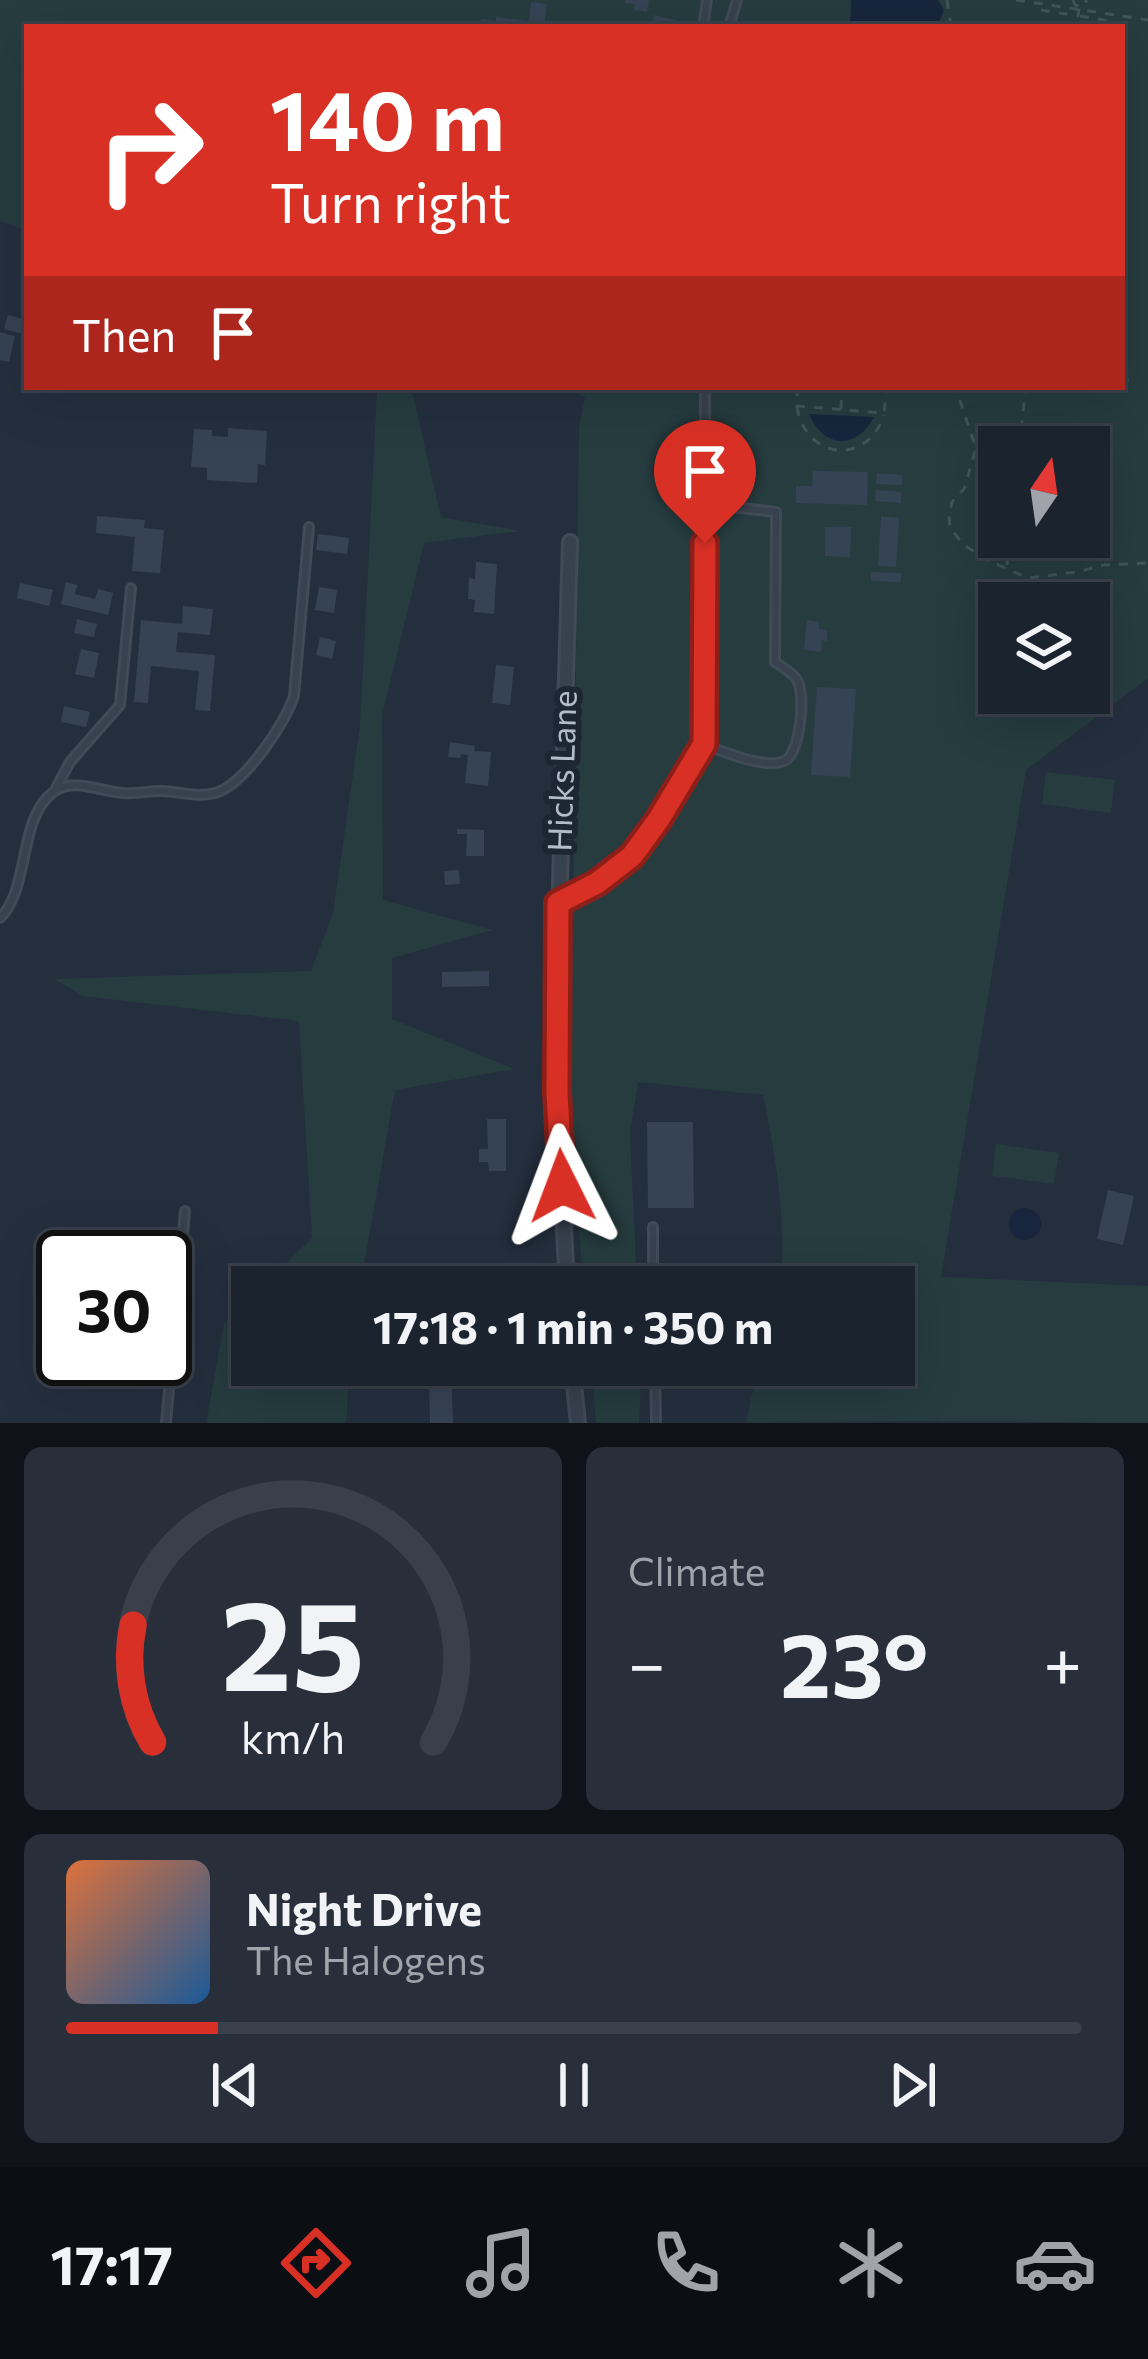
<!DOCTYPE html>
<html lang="en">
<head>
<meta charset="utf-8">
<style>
	:root { --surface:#1b232e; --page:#282f3a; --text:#f1f3f6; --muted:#a0a4aa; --line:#39404a; --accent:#d93025 }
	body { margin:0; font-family:Commissioner,sans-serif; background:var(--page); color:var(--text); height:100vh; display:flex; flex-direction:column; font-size:45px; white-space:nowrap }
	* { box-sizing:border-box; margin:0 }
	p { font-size:39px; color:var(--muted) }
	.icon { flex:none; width:66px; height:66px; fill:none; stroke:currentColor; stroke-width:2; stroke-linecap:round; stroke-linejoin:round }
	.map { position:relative; height:1423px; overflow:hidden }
	.sheet { display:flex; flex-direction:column; gap:24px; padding:24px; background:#0f1319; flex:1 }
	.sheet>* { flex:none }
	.top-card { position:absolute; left:24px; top:24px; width:1101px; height:366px; border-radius:0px; box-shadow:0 12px 48px #0002,0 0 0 3px var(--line); background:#d93025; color:#fff; overflow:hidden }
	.needle { width:78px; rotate:13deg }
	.fabs { position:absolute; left:978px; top:426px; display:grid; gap:24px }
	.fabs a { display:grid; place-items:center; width:132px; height:132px; border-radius:0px; background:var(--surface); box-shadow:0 12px 48px #0002,0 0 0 3px var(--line); font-size:60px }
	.speed { position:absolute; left:36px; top:1230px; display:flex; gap:24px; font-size:60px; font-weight:700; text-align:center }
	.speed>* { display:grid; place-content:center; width:156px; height:156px; border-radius:50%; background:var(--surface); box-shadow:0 12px 48px #0002,0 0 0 3px var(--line); line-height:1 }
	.speed .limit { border:6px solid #111; border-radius:18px; background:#fff; color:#111 }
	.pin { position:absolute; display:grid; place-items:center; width:102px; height:102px; color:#fff; margin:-123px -51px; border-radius:50% 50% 50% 0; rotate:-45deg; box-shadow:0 0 12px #0007 }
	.pin .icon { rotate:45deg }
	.me { position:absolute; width:132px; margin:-66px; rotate:357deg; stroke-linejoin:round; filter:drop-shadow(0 0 9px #0008) }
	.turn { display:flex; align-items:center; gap:42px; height:252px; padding:0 48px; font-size:54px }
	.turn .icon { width:156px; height:156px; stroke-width:2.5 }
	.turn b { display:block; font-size:84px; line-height:102px }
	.then { display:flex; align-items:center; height:114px; padding:0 48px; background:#0003; gap:24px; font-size:45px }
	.big { font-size:90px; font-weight:700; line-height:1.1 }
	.sheet .widget { flex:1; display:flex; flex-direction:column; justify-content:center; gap:18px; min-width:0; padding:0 42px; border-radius:18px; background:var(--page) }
	.sheet .dial { align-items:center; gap:0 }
	.dial svg { height:312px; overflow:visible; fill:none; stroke:var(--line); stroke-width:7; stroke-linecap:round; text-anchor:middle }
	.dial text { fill:var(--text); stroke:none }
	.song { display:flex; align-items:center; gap:36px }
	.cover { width:144px; height:144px; border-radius:18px; background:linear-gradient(135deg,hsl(20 70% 55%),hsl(210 70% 35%)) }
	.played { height:12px; border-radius:6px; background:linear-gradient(90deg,var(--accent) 15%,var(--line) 15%) }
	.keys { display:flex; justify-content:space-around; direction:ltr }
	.heat { display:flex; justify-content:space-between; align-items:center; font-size:66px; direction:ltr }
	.sheet .tiles { flex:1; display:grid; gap:24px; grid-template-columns:1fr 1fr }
	.widget:last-child { grid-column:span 2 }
	.trip { position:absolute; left:231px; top:1266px; width:684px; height:120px; border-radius:0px; background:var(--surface); box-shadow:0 12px 48px #0002,0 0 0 3px var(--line); font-weight:700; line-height:120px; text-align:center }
	.tab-bar { display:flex; height:192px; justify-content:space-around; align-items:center; background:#0b0e12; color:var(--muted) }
	.tab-bar .icon { width:84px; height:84px }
	.tab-bar .active { color:var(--accent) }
	.tab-bar b { font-size:54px; color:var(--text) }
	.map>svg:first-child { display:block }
</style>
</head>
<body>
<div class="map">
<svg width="1148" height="1423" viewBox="0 0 1148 1423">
	<rect width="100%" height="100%" fill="#242f3e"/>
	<g fill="#263c3f" fill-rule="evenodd">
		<path d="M0,0H1148V678L1026,770L941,1277L1148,1286V1423L918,1421L746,1423L758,1365H894V1287H778C790,1239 774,1145 763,1095L638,1082L630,1133L637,1287H584L570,1128L579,427L585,397L561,387H1122V27H27V231L0,221ZM999,447H1089V537H999ZM999,603H1089V693H999Z"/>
		<polygon points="375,387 411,387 441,517 521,531 424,543 382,716 383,900 492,930 392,958 392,1019 514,1069 395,1090 360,1287 262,1287 312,1238 299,1021 83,996 54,979 311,971 333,913 360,726 377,393"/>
		<polygon points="1046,772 1115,780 1111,813 1042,804"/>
		<polygon points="996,1144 1059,1153 1054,1184 992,1176"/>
		<polygon points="252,1296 252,1365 350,1365 346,1423 206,1423 224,1324"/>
		<polygon points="591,1365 642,1365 639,1423 596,1423"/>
	</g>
	<g fill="#17263c">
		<polygon points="851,0 938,0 944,10 937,27 850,27"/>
		<path d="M809,414L874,417C856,451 823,448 809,414Z"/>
		<circle cx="1025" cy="1224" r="16"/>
	</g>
	<g fill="#364354">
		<polygon points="625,0 649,0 647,12 634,10 635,4 625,3"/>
		<polygon points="531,2 547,4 544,27 480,27 481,19 496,21 496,17 529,21"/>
		<polygon points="654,15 695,25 695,27 651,27"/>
		<polygon points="8,315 27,320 27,335 4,329"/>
		<polygon points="0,332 15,336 9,362 0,360"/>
		<polygon points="228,428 267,431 265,465 258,464 257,483 207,480 207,468 191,467 194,429 212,430 212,436 228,437"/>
		<polygon points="813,471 868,472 867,505 796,503 796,486 812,486"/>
		<polygon points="877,473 902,475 902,485 876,484"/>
		<polygon points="876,490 901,492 901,503 875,501"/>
		<polygon points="97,516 145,520 144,528 164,530 160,573 132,571 135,537 96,533"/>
		<polygon points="881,516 899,518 896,567 878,566"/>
		<polygon points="825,527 851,527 850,557 825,556"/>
		<polygon points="318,534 349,538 347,554 316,550"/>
		<polygon points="476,562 497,564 494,614 474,612 475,600 468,599 469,578 475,579"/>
		<polygon points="871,572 901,573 901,582 871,581"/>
		<polygon points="66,582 77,585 75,594 95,599 98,589 113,593 108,615 61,604"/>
		<polygon points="20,583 53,590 49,606 17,598"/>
		<polygon points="319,587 337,590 334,613 315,610"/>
		<polygon points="183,606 213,609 210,635 178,632 176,652 215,655 210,711 195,710 199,671 151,666 148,703 134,702 141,620 182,624"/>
		<polygon points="77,619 97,624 94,637 74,633"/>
		<polygon points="807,620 819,622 819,629 827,630 827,641 822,640 821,652 804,650"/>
		<polygon points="320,637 336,641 332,659 316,655"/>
		<polygon points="81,649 99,653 94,678 75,674"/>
		<polygon points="496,665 514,667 510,705 492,703"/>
		<polygon points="817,687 856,689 850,777 811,775"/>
		<polygon points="64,706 90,712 86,727 61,722"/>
		<polygon points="450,742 475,746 474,751 491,752 488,786 465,783 468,755 461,754 460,758 448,757"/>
		<polygon points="457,829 484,830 484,856 466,856 467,834 457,834"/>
		<polygon points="459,870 460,884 445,885 444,871"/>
		<polygon points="489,971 489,986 442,987 442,972"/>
		<polygon points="487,1119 506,1119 506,1171 489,1171 488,1162 479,1162 479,1149 488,1149"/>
		<polygon points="647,1122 693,1122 694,1208 648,1208"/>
		<polygon points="1108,1190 1134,1196 1123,1245 1097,1239"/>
		<polygon points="109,1241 125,1244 124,1255 108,1253"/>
		<polygon points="422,1365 451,1365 453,1423 430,1423 429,1382 423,1383"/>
	</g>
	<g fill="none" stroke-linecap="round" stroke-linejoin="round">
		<defs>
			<g id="lane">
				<polyline points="703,27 707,0"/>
				<polyline points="729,27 737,0"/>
				<path d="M704,744C721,751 768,771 786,760C800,751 806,694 797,680C793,673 782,667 775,662L776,512L706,504"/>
				<polyline points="56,788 70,762 120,705 131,588"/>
				<polyline points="563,900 597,883 632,856 659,819 704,744 705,387"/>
				<path d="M0,918C30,889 18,820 52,793C73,776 100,792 123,793C135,794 148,791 160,791C178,791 197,798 215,793C244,785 285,724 294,696L309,527"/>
				<polyline points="653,1287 653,1227"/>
				<polyline points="655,1365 656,1423"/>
				<polyline points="166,1423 185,1211"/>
			</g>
			<g id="street">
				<polyline points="567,1287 557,1092 556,1019 570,542"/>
				<polyline points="572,1365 578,1423"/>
			</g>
		</defs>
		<use href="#lane" stroke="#414a57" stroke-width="12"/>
		<use href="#street" stroke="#414a57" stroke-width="18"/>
		<g stroke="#3f5557" stroke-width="3" stroke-dasharray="9 9" stroke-linecap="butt">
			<polyline points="947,0 951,27"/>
			<polyline points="1016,0 1148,20"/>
			<polyline points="1073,0 1075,5 1081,7 1087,0"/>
			<polyline points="1041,10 1078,16 1079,9"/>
			<polyline points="1080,16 1115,22"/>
			<polyline points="1122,379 1129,380"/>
			<polyline points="797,387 797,406 884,413 887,387"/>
			<polyline points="948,387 958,395 976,448 964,489 952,502 949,516 950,528 964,545 989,561 1028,578 1077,572 1104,565 1148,563"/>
			<path d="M797,407C805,459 867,467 884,415"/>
			<polyline points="841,409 842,387"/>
			<polyline points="1019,447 1026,387"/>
			<polyline points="1007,565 1010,537"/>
		</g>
		<use href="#lane" stroke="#38414e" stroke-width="6"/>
		<use href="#street" stroke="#38414e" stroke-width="12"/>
	</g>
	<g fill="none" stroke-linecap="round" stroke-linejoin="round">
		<defs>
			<polyline id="route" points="562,1186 557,1092 558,903 597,883 632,856 659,819 704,744 705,543"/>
		</defs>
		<use href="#route" stroke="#8d1f18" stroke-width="30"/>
		<use href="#route" stroke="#d93025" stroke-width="21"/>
	</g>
	<g text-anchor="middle" stroke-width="12" stroke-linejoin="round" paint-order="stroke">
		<g font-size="33" fill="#b4bcc9" stroke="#1d2633">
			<text transform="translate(562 771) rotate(-88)" y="12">Hicks Lane</text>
		</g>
	</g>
</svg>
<div class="fabs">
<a><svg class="needle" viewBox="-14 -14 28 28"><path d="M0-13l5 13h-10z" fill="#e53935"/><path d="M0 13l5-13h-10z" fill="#a0a4aa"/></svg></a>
<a><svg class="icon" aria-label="layers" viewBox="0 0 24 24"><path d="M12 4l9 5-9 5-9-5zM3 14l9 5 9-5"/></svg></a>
</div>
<div class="speed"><div class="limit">30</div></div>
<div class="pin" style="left:705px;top:543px;background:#d93025"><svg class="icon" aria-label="arrive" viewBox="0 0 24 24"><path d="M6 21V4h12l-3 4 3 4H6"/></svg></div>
<svg class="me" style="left:562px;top:1186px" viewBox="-20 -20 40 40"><path d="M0-17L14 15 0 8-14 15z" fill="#d93025" stroke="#fff" stroke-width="4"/></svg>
<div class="trip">17:18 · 1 min · 350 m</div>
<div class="top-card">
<div class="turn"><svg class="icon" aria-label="right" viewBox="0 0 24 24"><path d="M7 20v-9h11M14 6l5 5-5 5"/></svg><div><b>140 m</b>Turn right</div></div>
<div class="then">Then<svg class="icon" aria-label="arrive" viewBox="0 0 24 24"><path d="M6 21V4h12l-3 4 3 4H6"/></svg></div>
</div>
</div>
<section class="sheet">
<div class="tiles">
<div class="widget dial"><svg viewBox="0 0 100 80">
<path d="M14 69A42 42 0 1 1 86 69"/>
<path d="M14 69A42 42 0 0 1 9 39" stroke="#d93025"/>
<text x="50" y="56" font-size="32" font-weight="700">25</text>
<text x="50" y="72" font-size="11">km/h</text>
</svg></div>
<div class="widget"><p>Climate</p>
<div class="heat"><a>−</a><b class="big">23°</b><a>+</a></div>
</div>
<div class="widget">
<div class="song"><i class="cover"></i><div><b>Night Drive</b><p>The Halogens</p></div></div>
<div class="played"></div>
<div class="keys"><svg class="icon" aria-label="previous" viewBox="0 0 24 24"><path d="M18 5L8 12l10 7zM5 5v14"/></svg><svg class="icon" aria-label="pause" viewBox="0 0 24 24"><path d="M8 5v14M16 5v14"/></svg><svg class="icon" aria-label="next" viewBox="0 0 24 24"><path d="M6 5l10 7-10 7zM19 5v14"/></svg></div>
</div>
</div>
</section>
<nav class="tab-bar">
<b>17:17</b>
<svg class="icon active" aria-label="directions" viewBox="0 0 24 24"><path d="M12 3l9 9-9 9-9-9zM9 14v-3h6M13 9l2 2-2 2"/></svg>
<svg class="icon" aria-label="music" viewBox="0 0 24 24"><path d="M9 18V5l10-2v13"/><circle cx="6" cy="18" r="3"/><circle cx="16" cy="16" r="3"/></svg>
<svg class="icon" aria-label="phone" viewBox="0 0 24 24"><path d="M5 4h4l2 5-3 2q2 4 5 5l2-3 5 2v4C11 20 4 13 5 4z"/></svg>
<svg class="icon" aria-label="climate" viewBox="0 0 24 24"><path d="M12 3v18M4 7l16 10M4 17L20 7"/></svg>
<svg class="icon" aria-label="car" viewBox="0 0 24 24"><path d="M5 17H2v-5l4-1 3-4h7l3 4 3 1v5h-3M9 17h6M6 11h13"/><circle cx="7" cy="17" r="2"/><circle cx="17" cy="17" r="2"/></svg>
</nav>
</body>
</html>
